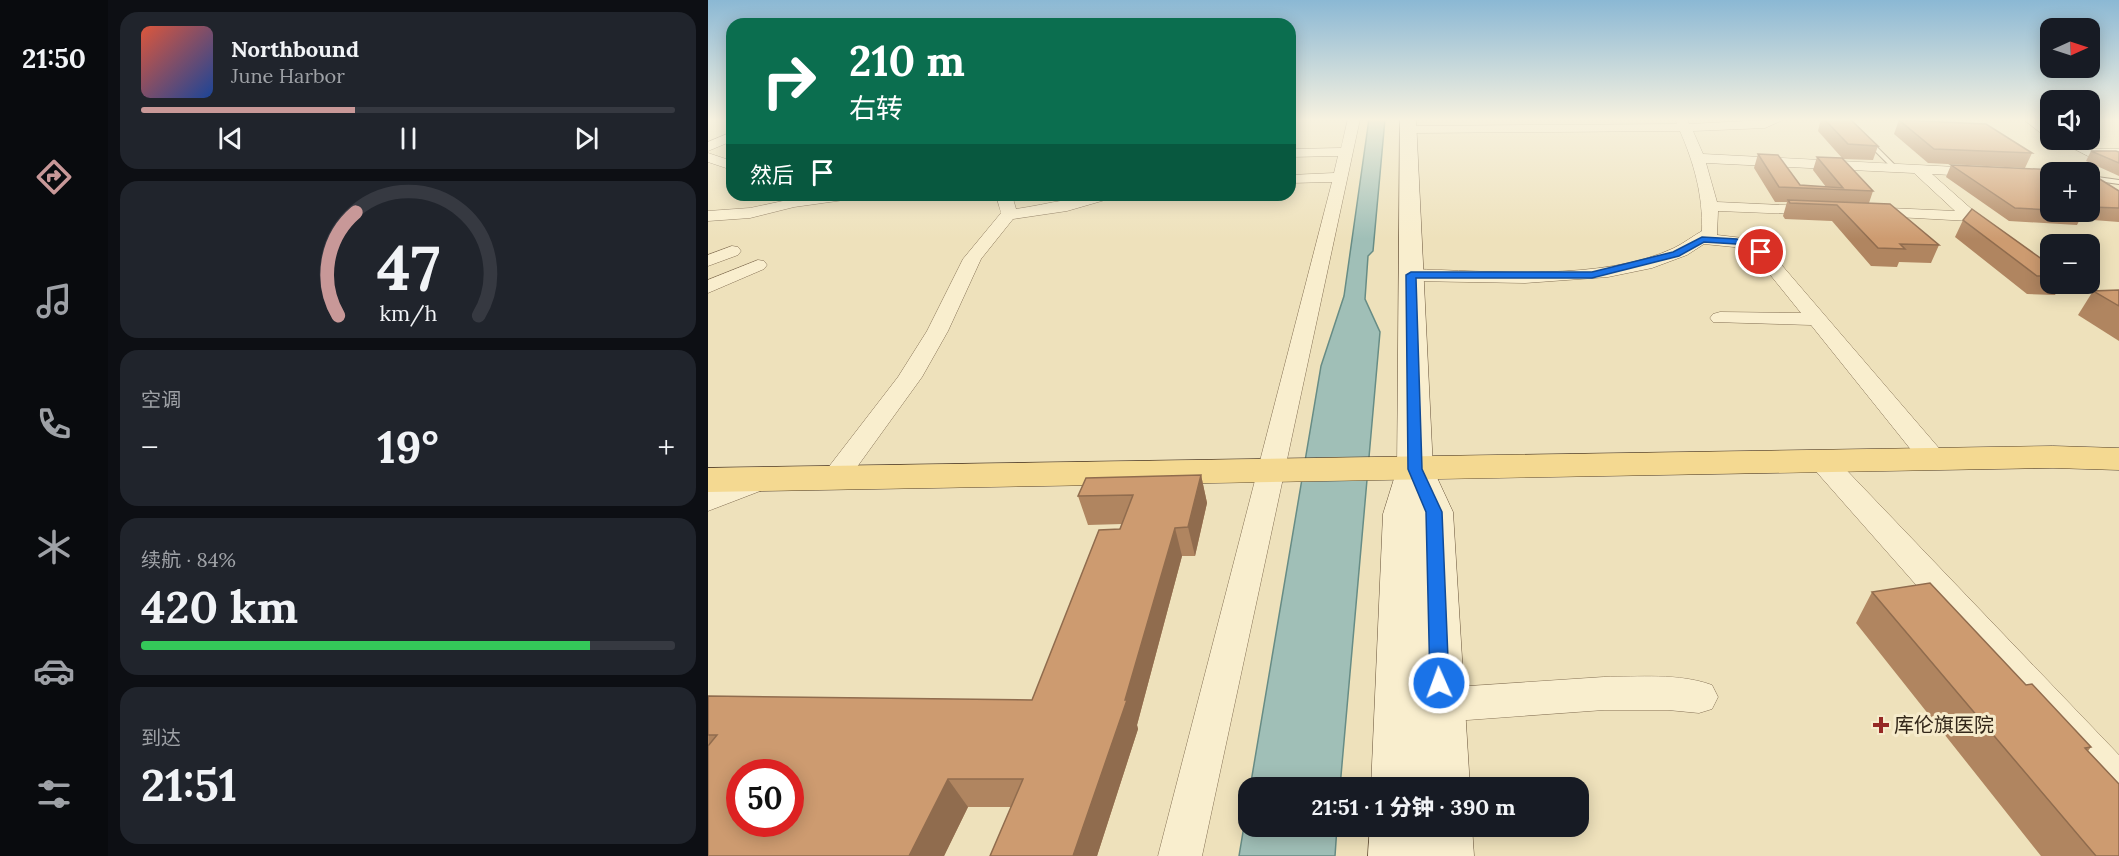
<!DOCTYPE html>
<html lang="zh">
<head>
<meta charset="utf-8">
<style>
	:root { --surface:#171b24; --page:#20242c; --text:#f1f3f6; --muted:#9ea1a6; --line:#363941; --accent:#c89898 }
	body { margin:0; font-family:Lora,"Noto Sans SC",serif; background:var(--page); color:var(--text); height:100vh; display:flex; flex-direction:column; font-size:22px; white-space:nowrap }
	* { box-sizing:border-box; margin:0 }
	p { font-size:20px; color:var(--muted) }
	.icon { flex:none; width:33px; height:33px; fill:none; stroke:currentColor; stroke-width:2; stroke-linecap:round; stroke-linejoin:round }
	.map { position:relative; flex:1; overflow:hidden }
	.sheet { display:flex; flex-direction:column; gap:12px; padding:12px; background:#0d0f14; width:600px }
	.sheet>* { flex:none }
	.top-card { position:absolute; left:18px; top:18px; width:570px; height:183px; border-radius:18px; box-shadow:0 3px 15px #0003; background:#0b6e4f; color:#fff; overflow:hidden }
	.needle { width:39px; rotate:87deg }
	.tools { position:absolute; left:1332px; top:18px; display:grid; gap:12px }
	.tools a { display:grid; place-items:center; width:60px; height:60px; border-radius:12px; background:var(--surface); box-shadow:0 3px 15px #0003; font-size:30px }
	.speed { position:absolute; left:18px; top:759px; display:flex; gap:12px; font-size:30px; font-weight:700; text-align:center }
	.speed>* { display:grid; place-content:center; width:78px; height:78px; border-radius:50%; background:var(--surface); box-shadow:0 3px 15px #0003; line-height:1 }
	.speed .limit { border:9px solid #d22; background:#fff; color:#111 }
	.pin { position:absolute; display:grid; place-items:center; width:51px; height:51px; color:#fff; margin:-26px; border:3px solid #fff; border-radius:50%; box-shadow:0 2px 6px #0007 }
	.me { position:absolute; width:66px; margin:-33px; rotate:358deg; stroke-linejoin:round; filter:drop-shadow(0 0 4px #0008) }
	.turn { display:flex; align-items:center; gap:21px; height:126px; padding:0 24px; font-size:27px }
	.turn .icon { width:78px; height:78px; stroke-width:2.5 }
	.turn b { display:block; font-size:42px; line-height:51px }
	.then { display:flex; align-items:center; height:57px; padding:0 24px; background:#0003; gap:12px; font-size:22px }
	.big { font-size:45px; font-weight:800; line-height:1.1 }
	.sheet .widget { flex:1; display:flex; flex-direction:column; justify-content:center; gap:9px; min-width:0; padding:0 21px; border-radius:18px; background:var(--page) }
	.sheet .dial { align-items:center; gap:0 }
	.dial svg { height:156px; overflow:visible; fill:none; stroke:var(--line); stroke-width:7; stroke-linecap:round; text-anchor:middle }
	.dial text { fill:var(--text); stroke:none }
	.song { display:flex; align-items:center; gap:18px }
	.cover { width:72px; height:72px; border-radius:9px; background:linear-gradient(135deg,hsl(10 70% 55%),hsl(220 70% 35%)) }
	.played { height:6px; border-radius:3px; background:linear-gradient(90deg,var(--accent) 40%,var(--line) 40%) }
	.keys { display:flex; justify-content:space-around; direction:ltr }
	.heat { display:flex; justify-content:space-between; align-items:center; font-size:33px; direction:ltr }
	.charge { height:9px; border-radius:4px; background:linear-gradient(90deg,#34c759 84%,var(--line) 0) }
	.trip { position:absolute; left:530px; top:777px; width:351px; height:60px; border-radius:18px; background:var(--surface); box-shadow:0 3px 15px #0003; font-weight:800; line-height:60px; text-align:center }
	main { display:flex; flex:1; min-height:0 }
	.tabs { display:flex; flex-direction:column; width:108px; justify-content:space-around; align-items:center; background:#090b0e; color:var(--muted) }
	.tabs .icon { width:42px; height:42px }
	.tabs .active { color:var(--accent) }
	.tabs b { font-size:27px; color:var(--text) }
	.map>svg:first-child { display:block }
</style>
</head>
<body>
<main>
<nav class="tabs">
<b>21:50</b>
<svg class="icon active" aria-label="directions" viewBox="0 0 24 24"><path d="M12 3l9 9-9 9-9-9zM9 14v-3h6M13 9l2 2-2 2"/></svg>
<svg class="icon" aria-label="music" viewBox="0 0 24 24"><path d="M9 18V5l10-2v13"/><circle cx="6" cy="18" r="3"/><circle cx="16" cy="16" r="3"/></svg>
<svg class="icon" aria-label="phone" viewBox="0 0 24 24"><path d="M5 4h4l2 5-3 2q2 4 5 5l2-3 5 2v4C11 20 4 13 5 4z"/></svg>
<svg class="icon" aria-label="climate" viewBox="0 0 24 24"><path d="M12 3v18M4 7l16 10M4 17L20 7"/></svg>
<svg class="icon" aria-label="car" viewBox="0 0 24 24"><path d="M5 17H2v-5l4-1 3-4h7l3 4 3 1v5h-3M9 17h6M6 11h13"/><circle cx="7" cy="17" r="2"/><circle cx="17" cy="17" r="2"/></svg>
<svg class="icon" aria-label="filters" viewBox="0 0 24 24"><path d="M4 7h16M4 17h16"/><circle cx="9" cy="7" r="2"/><circle cx="15" cy="17" r="2"/></svg>
</nav>
<section class="sheet">
<div class="widget">
<div class="song"><i class="cover"></i><div><b>Northbound</b><p>June Harbor</p></div></div>
<div class="played"></div>
<div class="keys"><svg class="icon" aria-label="previous" viewBox="0 0 24 24"><path d="M18 5L8 12l10 7zM5 5v14"/></svg><svg class="icon" aria-label="pause" viewBox="0 0 24 24"><path d="M8 5v14M16 5v14"/></svg><svg class="icon" aria-label="next" viewBox="0 0 24 24"><path d="M6 5l10 7-10 7zM19 5v14"/></svg></div>
</div>
<div class="widget dial"><svg viewBox="0 0 100 80">
<path d="M14 69A42 42 0 1 1 86 69"/>
<path d="M14 69A42 42 0 0 1 23 16" stroke="#c89898"/>
<text x="50" y="56" font-size="32" font-weight="700">47</text>
<text x="50" y="72" font-size="11">km/h</text>
</svg></div>
<div class="widget"><p>空调</p>
<div class="heat"><a>−</a><b class="big">19°</b><a>+</a></div>
</div>
<div class="widget"><p>续航 · 84%</p><b class="big">420 km</b><div class="charge"></div></div>
<div class="widget"><p>到达</p><b class="big">21:51</b></div>
</section>
<div class="map">
<svg width="1411" height="856" viewBox="0 0 1411 856">
	<rect width="100%" height="100%" fill="#eee1bb"/>
	<g fill="#a0bfb7" stroke="#678c85" stroke-width="1.5">
		<polygon points="661,119 677,119 665,251 660,256 657,299 672,332 632,787 542,788 613,366 636,296"/>
		<polygon points="540,802 540,826 629,827 627,856 531,856"/>
	</g>
	<g fill="none" stroke-linecap="round" stroke-linejoin="round">
		<defs>
			<g id="service">
				<polygon points="1157,139 1161,139 1189,167 1189,169 1185,169 1157,141"/>
				<polygon points="1382,176 1411,180 1411,184 1382,180"/>
			</g>
			<g id="minor">
				<polygon points="640,119 652,119 494,856 450,856 624,182 582,183 582,175 626,173 630,156 582,157 582,149 633,148"/>
				<path d="M967,119H979L981,124L1077,119L1057,128L985,131L995,154L1345,172H1342V180L1224,174L1268,213L1270,216L1262,221L1152,215L1150,212L1152,209L1158,207L1247,211L1206,173L998,163L1009,202L1118,207L1120,210L1118,213L1112,215L1010,211L1009,235L1035,238L1059,248L1236,454L1239,460L1236,466L1226,469L1216,466L1103,325L1005,322L1002,318L1005,314L1012,312L1093,313L1047,256L1026,247L996,244L979,255L944,268L900,277L817,283L703,281L696,279L694,275L696,271L703,269C782,271 894,282 966,248C976,243 985,236 994,231C995,195 986,163 972,131L700,133L694,129L696,126L969,124Z"/>
				<polygon points="1315,119 1329,119 1342,129 1342,138 1338,137"/>
				<polygon points="24,132 24,141 0,151 0,142"/>
				<polygon points="1349,140 1365,140 1387,149 1411,149 1411,157 1380,156"/>
				<polygon points="0,153 24,161 24,170 0,162"/>
				<polygon points="103,195 144,195 136,200 86,207 42,218 0,221 0,211 42,208"/>
				<path d="M288,195H304L308,209C341,204 373,195 407,195L404,198L359,211L305,219L273,259L240,331L214,377L136,485L126,488L116,485L112,479L116,473L190,377L219,331L255,259L293,213Z"/>
				<polygon points="24,246 30,247 33,251 30,255 0,266 0,255"/>
				<polygon points="50,260 56,261 59,265 56,269 0,293 0,280"/>
				<polygon points="1115,453 1125,456 1411,755 1411,804 1396,798 1105,468 1102,462 1105,456"/>
				<polygon points="58,470 68,473 72,479 68,485 0,511 0,490"/>
				<path d="M896,677C931,677 971,673 1004,685L1010,697L1004,709L991,713L960,710H896L732,722L719,717L713,705L719,693L732,688Z"/>
			</g>
			<g id="secondary">
				<polygon points="692,119 708,119 725,469 745,512 762,788 663,788 675,514 689,469"/>
				<polygon points="662,826 764,826 766,856 660,856"/>
			</g>
			<polygon id="primary" points="1345,446 1411,448 1411,470 1345,468 0,492 0,468"/>
		</defs>
		<use href="#service" stroke="#857155" stroke-width="2"/>
		<use href="#minor" stroke="#857155" stroke-width="1"/>
		<use href="#secondary" stroke="#675239" stroke-width="1"/>
		<use href="#primary" stroke="#523f2a" stroke-width="1"/>
		<use href="#service" fill="#f9eece" fill-rule="evenodd"/>
		<use href="#minor" fill="#f9eece" fill-rule="evenodd"/>
		<use href="#secondary" fill="#f9eece" fill-rule="evenodd"/>
		<use href="#primary" fill="#f4d991" fill-rule="evenodd"/>
	</g>
	<g fill="#b08560">
		<polygon points="1113,119 1142,119 1170,146 1165,160 1135,159 1165,191 1161,203 1231,245 1223,263 1191,262 1189,267 1163,266 1124,221 1077,219 1075,216 1079,202 1067,202 1046,168 1050,154 1092,185 1118,187 1105,170 1109,157 1134,158 1110,131"/>
		<polygon points="1191,120 1324,153 1317,168 1220,163 1186,134"/>
		<polygon points="1383,151 1411,152 1411,176 1378,161"/>
		<polygon points="1243,165 1348,170 1375,169 1342,172 1342,212 1382,212 1382,173 1411,191 1411,222 1372,219 1369,225 1301,221 1238,177"/>
		<polygon points="1255,220 1342,265 1342,284 1354,284 1347,295 1319,294 1247,237"/>
		<polygon points="1411,290 1411,341 1370,315 1385,291"/>
		<polygon points="493,475 499,503 487,556 474,556 429,725 430,729 389,856 282,856 303,807 260,807 236,856 0,856 0,696 324,700 414,524 380,525 370,496"/>
		<polygon points="1164,592 1318,685 1383,747 1380,751 1411,856 1333,856 1148,623"/>
	</g>
	<g fill="#906c4e">
		<polygon points="493,475 499,503 487,556 480,527"/>
		<polygon points="467,528 474,556 429,725 430,729 389,856 365,856 417,700"/>
		<polygon points="240,779 260,807 236,856 201,856"/>
	</g>
	<g fill="#cd9b70" stroke="#906c4e" stroke-width="1.5" fill-rule="evenodd">
		<polygon points="1116,119 1142,119 1170,146 1140,144"/>
		<polygon points="1191,120 1278,124 1324,153 1226,149"/>
		<polygon points="1383,151 1408,151 1411,152 1411,163"/>
		<polygon points="1050,154 1070,155 1092,185 1135,188 1109,157 1134,158 1165,191 1071,187"/>
		<polygon points="1243,165 1348,170 1350,168 1375,169 1380,172 1342,172 1342,210 1307,208"/>
		<polygon points="1382,173 1411,191 1411,208 1382,207"/>
		<polygon points="1080,200 1182,204 1231,245 1192,244 1197,249 1170,248 1129,205 1082,203"/>
		<polygon points="1264,209 1342,265 1342,276 1329,276 1255,220"/>
		<polygon points="1411,290 1411,306 1385,291"/>
		<path d="M493,475L480,527L467,528L417,700H419L365,856H282L315,779H240L201,856H0V746L9,735H0V696L324,700L391,530L412,529L425,495L370,496L378,478ZM32,772H82V824H32Z"/>
		<polygon points="1222,583 1318,685 1324,684 1383,747 1377,748 1411,784 1411,856 1388,856 1164,592"/>
	</g>
	<linearGradient id="sky" x2="0" y2="1"><stop stop-color="#8bb8d4"/><stop offset="0.5" stop-color="#f7f2e0"/><stop offset="1" stop-color="#f7f2e0" stop-opacity="0"/></linearGradient>
	<rect width="1411" height="239" fill="url(#sky)"/>
	<polygon fill="#1a73e8" stroke="#114b97" stroke-width="1.5" points="994,237 1029,239 1058,252 1053,255 1028,244 996,242 971,256 884,278 708,278 714,469 734,512 741,683 738,689 731,692 724,689 722,683 718,512 700,469 698,275 703,272 884,272 965,252"/>
	<path fill="#952824" stroke="#f6ebcb" stroke-width="2" d="M1170 716h6v6h6v6h-6v6h-6v-6h-6v-6h6z"/>
	<g text-anchor="middle" stroke-width="6" stroke-linejoin="round" paint-order="stroke">
		<g font-size="20" fill="#34281a" stroke="#f6ebcb" text-anchor="start">
			<text x="1186" y="732">库伦旗医院</text>
		</g>
	</g>
</svg>
<div class="tools">
<a><svg class="needle" viewBox="-14 -14 28 28"><path d="M0-13l5 13h-10z" fill="#e53935"/><path d="M0 13l5-13h-10z" fill="#9ea1a6"/></svg></a>
<a><svg class="icon" aria-label="sound" viewBox="0 0 24 24"><path d="M4 9h4l5-4v14l-5-4H4zM17 9q2 3 0 6"/></svg></a>
<a>+</a>
<a>−</a>
</div>
<div class="speed"><div class="limit">50</div></div>
<div class="pin" style="left:1053px;top:252px;background:#d93025"><svg class="icon" aria-label="arrive" viewBox="0 0 24 24"><path d="M6 21V4h12l-3 4 3 4H6"/></svg></div>
<svg class="me" style="left:731px;top:683px" viewBox="-20 -20 40 40"><circle r="17" fill="#1a73e8" stroke="#fff" stroke-width="3"/><path d="M0-11L8 9 0 5-8 9z" fill="#fff"/></svg>
<div class="trip">21:51 · 1 分钟 · 390 m</div>
<div class="top-card">
<div class="turn"><svg class="icon" aria-label="right" viewBox="0 0 24 24"><path d="M7 20v-9h11M14 6l5 5-5 5"/></svg><div><b>210 m</b>右转</div></div>
<div class="then">然后<svg class="icon" aria-label="arrive" viewBox="0 0 24 24"><path d="M6 21V4h12l-3 4 3 4H6"/></svg></div>
</div>
</div>
</main>
</body>
</html>
